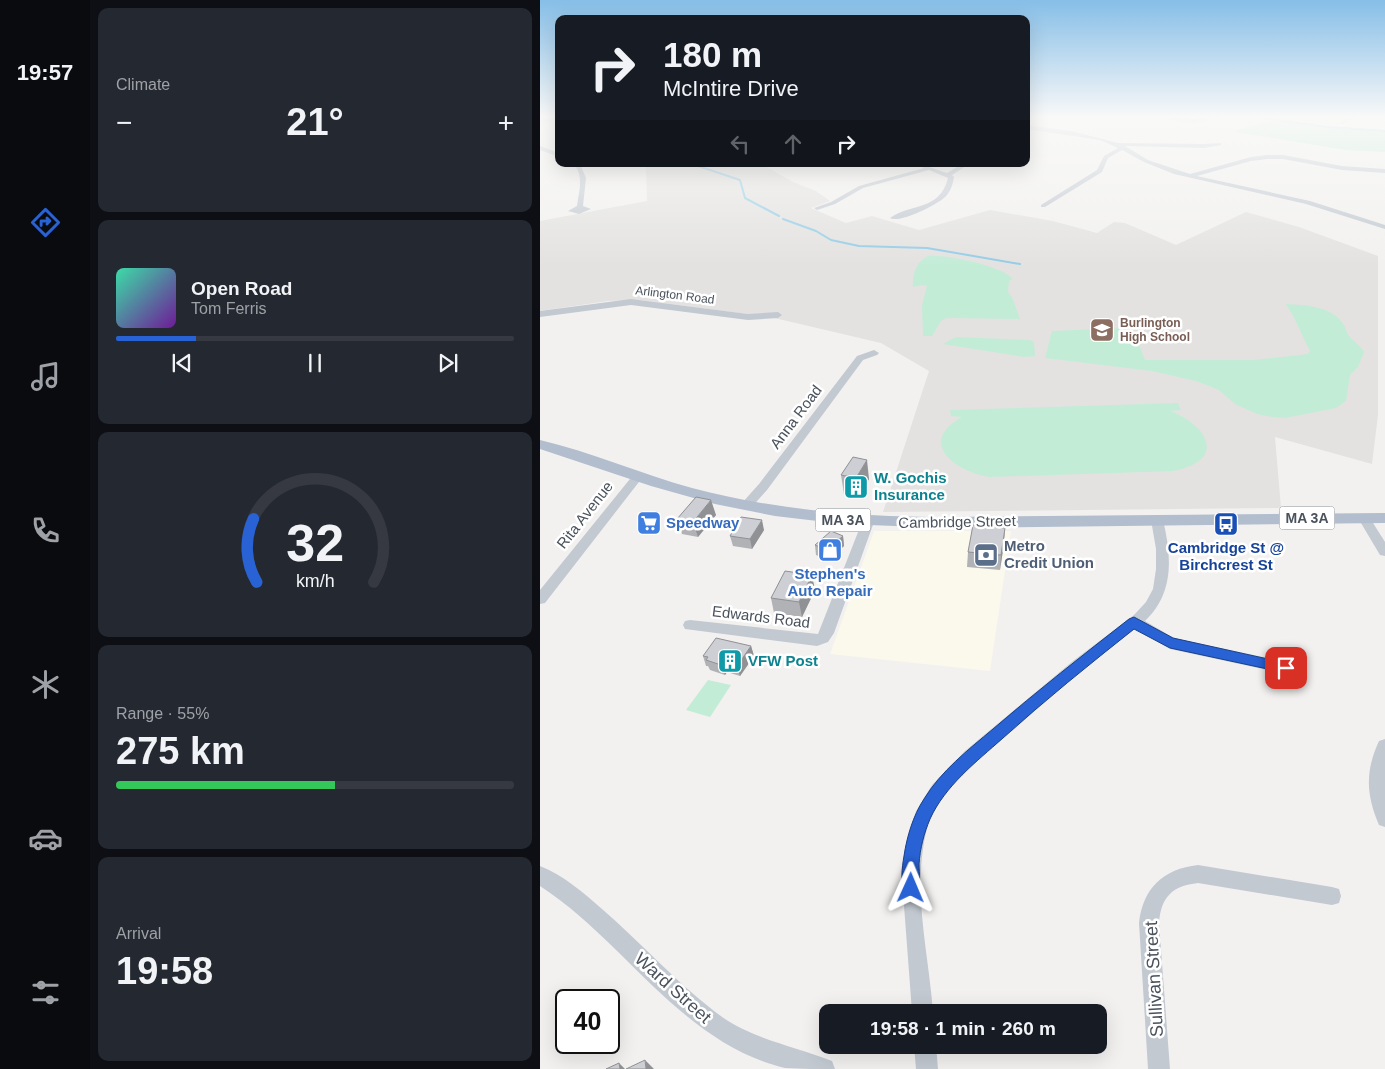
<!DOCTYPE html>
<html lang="en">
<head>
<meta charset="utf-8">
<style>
	:root { --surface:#171b24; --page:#242831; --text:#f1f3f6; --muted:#9ea1a6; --line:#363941; --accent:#2862d5 }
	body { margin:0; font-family:Arial,sans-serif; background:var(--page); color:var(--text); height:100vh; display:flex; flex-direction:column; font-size:19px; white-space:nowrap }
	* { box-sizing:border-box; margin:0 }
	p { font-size:16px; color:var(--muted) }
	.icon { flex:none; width:28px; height:28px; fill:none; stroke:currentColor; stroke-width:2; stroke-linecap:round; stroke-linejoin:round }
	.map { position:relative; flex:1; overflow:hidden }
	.drawer { display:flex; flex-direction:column; gap:8px; padding:8px; background:#0d0f14; width:450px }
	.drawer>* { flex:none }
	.top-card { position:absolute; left:15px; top:15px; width:475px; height:152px; border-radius:10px; box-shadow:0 5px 20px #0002; background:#171b24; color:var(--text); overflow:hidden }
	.speed { position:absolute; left:15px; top:989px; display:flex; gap:10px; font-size:25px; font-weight:700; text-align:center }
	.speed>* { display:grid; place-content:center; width:65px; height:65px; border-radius:50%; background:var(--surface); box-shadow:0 5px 20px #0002; line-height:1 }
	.speed .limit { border:2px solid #111; border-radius:8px; background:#fff; color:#111 }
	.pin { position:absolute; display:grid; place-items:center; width:42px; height:42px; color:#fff; margin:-21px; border-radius:10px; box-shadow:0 2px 8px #0006 }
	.me { position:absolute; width:55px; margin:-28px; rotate:1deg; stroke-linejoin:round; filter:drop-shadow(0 0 4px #0008) }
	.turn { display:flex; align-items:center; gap:18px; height:105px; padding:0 25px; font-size:22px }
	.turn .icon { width:65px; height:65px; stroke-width:2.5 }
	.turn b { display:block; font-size:35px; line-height:42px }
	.lanes { display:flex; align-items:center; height:48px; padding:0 25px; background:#0003; justify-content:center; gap:25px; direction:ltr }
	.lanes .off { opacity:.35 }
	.big { font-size:38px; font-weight:700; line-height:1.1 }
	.drawer .widget { flex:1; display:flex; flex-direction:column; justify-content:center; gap:8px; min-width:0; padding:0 18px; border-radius:10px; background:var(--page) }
	.drawer .dial { align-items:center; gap:0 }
	.dial svg { height:130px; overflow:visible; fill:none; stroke:var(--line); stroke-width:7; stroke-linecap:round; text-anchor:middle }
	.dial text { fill:var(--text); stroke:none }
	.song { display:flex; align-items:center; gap:15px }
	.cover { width:60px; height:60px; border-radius:8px; background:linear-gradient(135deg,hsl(160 70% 55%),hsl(280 70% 35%)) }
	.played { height:5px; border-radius:2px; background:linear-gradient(90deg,var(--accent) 20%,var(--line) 20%) }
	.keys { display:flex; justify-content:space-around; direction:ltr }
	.heat { display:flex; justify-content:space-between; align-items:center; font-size:28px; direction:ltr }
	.charge { height:8px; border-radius:4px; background:linear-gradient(90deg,#34c759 55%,var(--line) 0) }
	.trip { position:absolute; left:279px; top:1004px; width:288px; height:50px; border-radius:10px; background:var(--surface); box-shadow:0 5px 20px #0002; font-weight:700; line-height:50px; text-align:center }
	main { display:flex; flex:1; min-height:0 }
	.menu { display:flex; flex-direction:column; width:90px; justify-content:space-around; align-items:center; background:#090b0e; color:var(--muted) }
	.menu .icon { width:35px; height:35px }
	.menu .active { color:var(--accent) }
	.menu b { font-size:22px; color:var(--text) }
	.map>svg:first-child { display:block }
</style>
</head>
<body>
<main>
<nav class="menu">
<b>19:57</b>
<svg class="icon active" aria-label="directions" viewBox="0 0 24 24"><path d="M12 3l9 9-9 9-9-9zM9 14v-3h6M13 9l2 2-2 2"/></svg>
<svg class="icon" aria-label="music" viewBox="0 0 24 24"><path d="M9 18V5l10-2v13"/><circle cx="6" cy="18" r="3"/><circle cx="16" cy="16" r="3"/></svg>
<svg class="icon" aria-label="phone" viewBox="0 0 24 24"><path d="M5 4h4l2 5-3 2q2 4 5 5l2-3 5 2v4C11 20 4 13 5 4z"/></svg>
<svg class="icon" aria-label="climate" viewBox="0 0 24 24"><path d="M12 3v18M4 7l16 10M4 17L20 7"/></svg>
<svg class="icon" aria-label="car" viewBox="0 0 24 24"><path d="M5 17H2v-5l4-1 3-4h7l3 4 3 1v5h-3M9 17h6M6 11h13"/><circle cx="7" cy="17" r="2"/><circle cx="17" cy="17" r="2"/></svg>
<svg class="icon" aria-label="filters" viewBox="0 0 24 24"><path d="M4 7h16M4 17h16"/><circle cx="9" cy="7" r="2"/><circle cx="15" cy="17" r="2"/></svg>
</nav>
<section class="drawer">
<div class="widget"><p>Climate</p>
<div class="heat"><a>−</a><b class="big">21°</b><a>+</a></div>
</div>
<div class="widget">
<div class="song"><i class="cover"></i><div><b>Open Road</b><p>Tom Ferris</p></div></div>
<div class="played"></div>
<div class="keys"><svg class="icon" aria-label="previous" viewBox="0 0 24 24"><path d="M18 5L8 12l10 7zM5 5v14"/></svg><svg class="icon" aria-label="pause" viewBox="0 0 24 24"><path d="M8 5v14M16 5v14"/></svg><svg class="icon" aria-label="next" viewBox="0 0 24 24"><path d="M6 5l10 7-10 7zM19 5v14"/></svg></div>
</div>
<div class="widget dial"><svg viewBox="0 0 100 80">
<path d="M14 69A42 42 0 1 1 86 69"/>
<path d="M14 69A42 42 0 0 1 12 30" stroke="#2862d5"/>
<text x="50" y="56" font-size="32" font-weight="700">32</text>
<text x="50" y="72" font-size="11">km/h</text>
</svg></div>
<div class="widget"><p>Range · 55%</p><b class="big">275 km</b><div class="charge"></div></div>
<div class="widget"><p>Arrival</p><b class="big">19:58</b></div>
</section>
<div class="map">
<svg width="845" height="1069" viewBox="0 0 845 1069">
	<rect width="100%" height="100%" fill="#f2f1f0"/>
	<polygon fill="#fbf8ec" points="334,531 471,531 450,671 290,654"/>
	<polygon fill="#e3e2e1" points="106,164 221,164 253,182 276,191 290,201 271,208 306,223 332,216 379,230 450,210 513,221 557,233 574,222 585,223 636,245 706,212 759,227 838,256 838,415 832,464 735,437 741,508 343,512 389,371 341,343 230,317 99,300 68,301 0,311 0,221 107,201"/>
	<g fill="#c3ecd7">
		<polygon points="737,120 796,128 845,130 845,152 806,150 694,132 700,129"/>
		<path d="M388,256C406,254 462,266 473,279L469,281L468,292L472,297L480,319L407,318L401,321L392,336H383L382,305L387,286L382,285L373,287C372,275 376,262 388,256Z"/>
		<path d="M746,304C764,305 789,306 801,321C805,325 806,330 808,335C813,341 820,345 824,352L818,367L810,375L806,401L796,408L745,418L732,417L717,414L695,404L679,390L656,381L612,371L505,358L512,331L583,328L594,332L605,360H713L768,354L770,351C761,334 756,319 746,304Z"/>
		<polygon points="416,337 489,340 494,342 495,356 484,357 403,344"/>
		<path d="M638,403L641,410L630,411C670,426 686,461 633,471L450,477C415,472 376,442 422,417L411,416L410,410Z"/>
		<polygon points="168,680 191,685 170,717 146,710"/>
	</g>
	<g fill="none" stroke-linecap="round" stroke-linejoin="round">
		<g stroke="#93cce6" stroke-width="2">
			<polyline points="713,117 788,127 845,131"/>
			<polyline points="152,164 200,180 205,198 239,216"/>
			<polyline points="243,219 276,231 291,240 319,246 387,248 480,264"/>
		</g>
		<g fill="#c2c9d1" fill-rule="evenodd">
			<polygon points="612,117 655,119 684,117 655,123"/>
			<polygon points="808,117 814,117 804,124 800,124 800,122"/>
			<polygon points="19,118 19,122 0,123 0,119"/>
			<polygon points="486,125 531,131 578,143 664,144 681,143 681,145 664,148 585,146 608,160 650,174 711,157 727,155 743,155 802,166 845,169 845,173 802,170 743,159 727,159 711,161 657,176 770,201 845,225 845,229 766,204 634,174 604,162 582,150 568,158 562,172 505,207 501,207 501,205 557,170 564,156 578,148 560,140 486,129"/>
			<polygon points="0,146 19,153 19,157 0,150"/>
			<path d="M34,164H40L46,178L43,206L51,209L39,214L28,211L37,206C39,192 44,176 34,164Z"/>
			<path d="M380,164L407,173L422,164H429L412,175L414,177C413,184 411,190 407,195C400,204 359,224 350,218C371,203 400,211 408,178L389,170L323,188L295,204L277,210L274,208L291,202L319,186L384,168L380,166Z"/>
			<polygon points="91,299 208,314 238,312 242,315 238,318 208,320 91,305 0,317 0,311"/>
			<polygon points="334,350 339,353 337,355 323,360 227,490 210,509 202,509 200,506 202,503 219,484 317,356"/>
			<polygon points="98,472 102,474 104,476 102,478 5,603 0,604 0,590 94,474"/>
			<polygon points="824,514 828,515 845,542 845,556 840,555 818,518"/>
			<path d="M617,516L623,520C632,557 634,594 605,621L634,638L746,662L751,664L753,668L751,672L746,674L630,649L595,629C552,661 512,696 472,731C444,754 413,777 395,809C388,821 385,835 383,849C375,903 389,958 393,1012H372L362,879L365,848L376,811L392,785L425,751L533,661L594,615L606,602L613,589L616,569V549L611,520Z"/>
			<polygon points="328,518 334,522 294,633 288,642 277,646 145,629 143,625 145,621 150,620 278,634 322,522"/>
			<path d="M845,739V827L839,825C826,795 825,771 839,741Z"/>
			<path d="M658,865L792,887L799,889L801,896L799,903L792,905L658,883C632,886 621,897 619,923L630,1069H608L599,923C603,888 623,869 658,865Z"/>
			<path d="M0,866C23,875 44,893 62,909C100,942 134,980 174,1011C209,1039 252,1045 292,1061L295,1069C280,1069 260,1069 245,1068C141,1043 85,941 0,886Z"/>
			<polygon points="374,1045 396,1045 398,1069 376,1069"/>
		</g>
		<path fill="#b2bdcd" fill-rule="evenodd" d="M0,440C51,452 101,474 152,488C235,510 320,517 407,517L845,513V523L407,528L303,524L235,516L175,504L111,486L0,449Z"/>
	</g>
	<g fill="#b1b2b6">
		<polygon points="301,475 329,479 318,497 304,494"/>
		<polygon points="176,515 158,537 142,534 137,519"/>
		<polygon points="224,530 212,549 193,546 190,536"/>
		<polygon points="303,536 304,546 288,560 276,555 275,545"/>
		<polygon points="464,543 460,570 427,567 428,552"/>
		<polygon points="275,590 262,617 234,613 231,598"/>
		<polygon points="211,646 214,656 200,676 187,672 185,675 170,670 168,666 166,666 163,656"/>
	</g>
	<g fill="#909194">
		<polygon points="327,460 329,479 318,497 316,478"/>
		<polygon points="171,500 176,515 158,537 153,522"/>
		<polygon points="222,520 224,530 212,549 210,539"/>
		<polygon points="465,528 464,543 460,570 461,555"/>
		<polygon points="303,536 304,546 288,560 287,550"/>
		<polygon points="272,575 275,590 262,617 259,602"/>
		<polygon points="211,646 214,656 200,676 197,666"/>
		<polygon points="183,662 187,672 185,675 181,665"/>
		<polygon points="105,1060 114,1069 106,1069"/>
		<polygon points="79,1063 85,1069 80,1069"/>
	</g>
	<g fill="#cecfd4" stroke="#909194">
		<polygon points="313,457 327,460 316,478 301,475"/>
		<polygon points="156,497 171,500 153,522 137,519"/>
		<polygon points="201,517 222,520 210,539 190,536"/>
		<polygon points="433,525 465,528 461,555 428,552"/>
		<polygon points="291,531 303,536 287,550 275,545"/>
		<polygon points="245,571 272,575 259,602 231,598"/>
		<polygon points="176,638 211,646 197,666 183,662 181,665 166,660 168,657 163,656"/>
		<polygon points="105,1060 106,1069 86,1069"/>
		<polygon points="79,1063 80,1069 66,1069"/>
	</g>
	<linearGradient id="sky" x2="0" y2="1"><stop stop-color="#86bee7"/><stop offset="0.44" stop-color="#f9f9f8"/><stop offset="1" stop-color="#f9f9f8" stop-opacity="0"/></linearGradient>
	<rect width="845" height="266" fill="url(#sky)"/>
	<path fill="#2862d5" stroke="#1a408a" d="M594,617L633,638L746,663L751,664L753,668L751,672L746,673L630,648L594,629C550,664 505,700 463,738C436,762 405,786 390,819C384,833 380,849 379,864C379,874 381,884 377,894L371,896L365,894C360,883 362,868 364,856C367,836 373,816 384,799C401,771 428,750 453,729C497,691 543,655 589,619Z"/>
	<defs>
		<symbol id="school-square" viewBox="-11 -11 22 22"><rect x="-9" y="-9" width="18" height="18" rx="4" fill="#8d6e63" stroke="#fff"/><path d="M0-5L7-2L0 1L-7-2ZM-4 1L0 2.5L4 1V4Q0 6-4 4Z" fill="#fff"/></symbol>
		<symbol id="building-square" viewBox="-11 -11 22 22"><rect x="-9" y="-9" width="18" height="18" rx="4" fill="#0f9aa8" stroke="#fff"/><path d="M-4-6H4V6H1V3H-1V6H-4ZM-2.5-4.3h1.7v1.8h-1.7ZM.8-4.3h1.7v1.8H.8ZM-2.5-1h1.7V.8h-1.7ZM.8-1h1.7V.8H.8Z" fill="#fff"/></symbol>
		<symbol id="supermarket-square" viewBox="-11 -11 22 22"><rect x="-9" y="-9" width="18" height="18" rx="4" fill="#3f7fe0" stroke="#fff"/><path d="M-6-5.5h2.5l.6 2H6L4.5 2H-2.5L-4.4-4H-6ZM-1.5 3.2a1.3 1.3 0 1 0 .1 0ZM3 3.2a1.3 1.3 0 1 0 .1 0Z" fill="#fff"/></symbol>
		<symbol id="bus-square" viewBox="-11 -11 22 22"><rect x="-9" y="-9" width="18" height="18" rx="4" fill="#1a4fb4" stroke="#fff"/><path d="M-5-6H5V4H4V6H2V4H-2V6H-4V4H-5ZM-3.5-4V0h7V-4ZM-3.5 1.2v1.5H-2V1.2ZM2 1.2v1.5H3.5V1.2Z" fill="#fff"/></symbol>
		<symbol id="shop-square" viewBox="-11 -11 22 22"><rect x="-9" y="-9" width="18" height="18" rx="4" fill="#3f7fe0" stroke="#fff"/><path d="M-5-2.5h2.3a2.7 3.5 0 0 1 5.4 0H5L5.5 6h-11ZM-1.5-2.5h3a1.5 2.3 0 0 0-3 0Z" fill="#fff"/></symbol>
		<symbol id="bank-square" viewBox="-11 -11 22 22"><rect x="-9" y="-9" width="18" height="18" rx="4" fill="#5c6f8a" stroke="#fff"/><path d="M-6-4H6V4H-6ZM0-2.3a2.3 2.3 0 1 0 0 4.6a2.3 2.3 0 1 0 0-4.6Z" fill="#fff"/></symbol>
	</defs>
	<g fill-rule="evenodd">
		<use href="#school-square" x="548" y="316" width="28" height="28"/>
		<use href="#building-square" x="302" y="473" width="28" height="28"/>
		<use href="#supermarket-square" x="95" y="509" width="28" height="28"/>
		<use href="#bus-square" x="672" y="510" width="28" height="28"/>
		<use href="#shop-square" x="276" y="536" width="28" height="28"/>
		<use href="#bank-square" x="432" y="541" width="28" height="28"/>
		<use href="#building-square" x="176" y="647" width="28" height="28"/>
	</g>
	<g text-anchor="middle" stroke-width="5" stroke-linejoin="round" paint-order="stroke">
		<g font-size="12" fill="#4a525c" stroke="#fff">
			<text transform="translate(135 295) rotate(7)" y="4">Arlington Road</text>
		</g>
		<g font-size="12" font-weight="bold" fill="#785e54" stroke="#fff" text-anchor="start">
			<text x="580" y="327">Burlington<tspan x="580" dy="14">High School</tspan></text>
		</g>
		<g fill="#fff" stroke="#80868d" stroke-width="1">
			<rect x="739.5" y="506.5" width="55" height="23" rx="4"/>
			<rect x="275.5" y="508.5" width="55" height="23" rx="4"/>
		</g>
		<g font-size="14" font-weight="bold" fill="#4a525c">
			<text x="767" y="523">MA 3A</text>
			<text x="303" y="525">MA 3A</text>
		</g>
		<g font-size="15" fill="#4a525c" stroke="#fff">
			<text transform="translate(256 417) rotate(-53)" y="5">Anna Road</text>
			<text transform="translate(45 515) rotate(-52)" y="5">Rita Avenue</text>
			<text transform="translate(417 522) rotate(-1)" y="5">Cambridge Street</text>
			<text transform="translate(221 617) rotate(7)" y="5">Edwards Road</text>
		</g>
		<g font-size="15" font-weight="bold" fill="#0d838f" stroke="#fff" text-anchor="start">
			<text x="334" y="483">W. Gochis<tspan x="334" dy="17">Insurance</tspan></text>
			<text x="208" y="666">VFW Post</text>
		</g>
		<g font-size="15" font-weight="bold" fill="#366cbe" stroke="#fff" text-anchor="start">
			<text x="126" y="528">Speedway</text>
			<text x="290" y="579" text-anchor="middle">Stephen's<tspan x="290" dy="17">Auto Repair</tspan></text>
		</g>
		<g font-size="15" font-weight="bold" fill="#4e5e75" stroke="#fff" text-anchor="start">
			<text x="464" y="551">Metro<tspan x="464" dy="17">Credit Union</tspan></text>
		</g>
		<g font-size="15" font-weight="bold" fill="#164399" stroke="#fff">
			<text x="686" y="553">Cambridge St @<tspan x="686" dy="17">Birchcrest St</tspan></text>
		</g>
		<g font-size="18" fill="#4a525c" stroke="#fff">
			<text transform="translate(614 979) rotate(-93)" y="6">Sullivan Street</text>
			<text transform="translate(133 988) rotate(42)" y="6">Ward Street</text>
		</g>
	</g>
</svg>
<div class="speed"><div class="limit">40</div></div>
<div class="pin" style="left:746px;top:668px;background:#d93025"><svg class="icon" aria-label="arrive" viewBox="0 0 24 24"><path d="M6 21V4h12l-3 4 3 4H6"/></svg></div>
<svg class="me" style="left:371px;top:888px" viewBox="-20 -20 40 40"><path d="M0-17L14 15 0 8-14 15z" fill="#2862d5" stroke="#fff" stroke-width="4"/></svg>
<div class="trip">19:58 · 1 min · 260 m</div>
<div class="top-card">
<div class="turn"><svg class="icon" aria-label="right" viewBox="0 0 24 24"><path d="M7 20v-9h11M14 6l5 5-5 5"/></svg><div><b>180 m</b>McIntire Drive</div></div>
<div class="lanes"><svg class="icon off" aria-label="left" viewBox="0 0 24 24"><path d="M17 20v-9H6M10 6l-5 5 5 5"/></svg><svg class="icon off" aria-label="ahead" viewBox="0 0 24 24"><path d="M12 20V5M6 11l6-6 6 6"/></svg><svg class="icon" aria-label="right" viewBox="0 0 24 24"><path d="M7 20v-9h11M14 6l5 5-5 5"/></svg></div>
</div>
</div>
</main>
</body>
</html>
